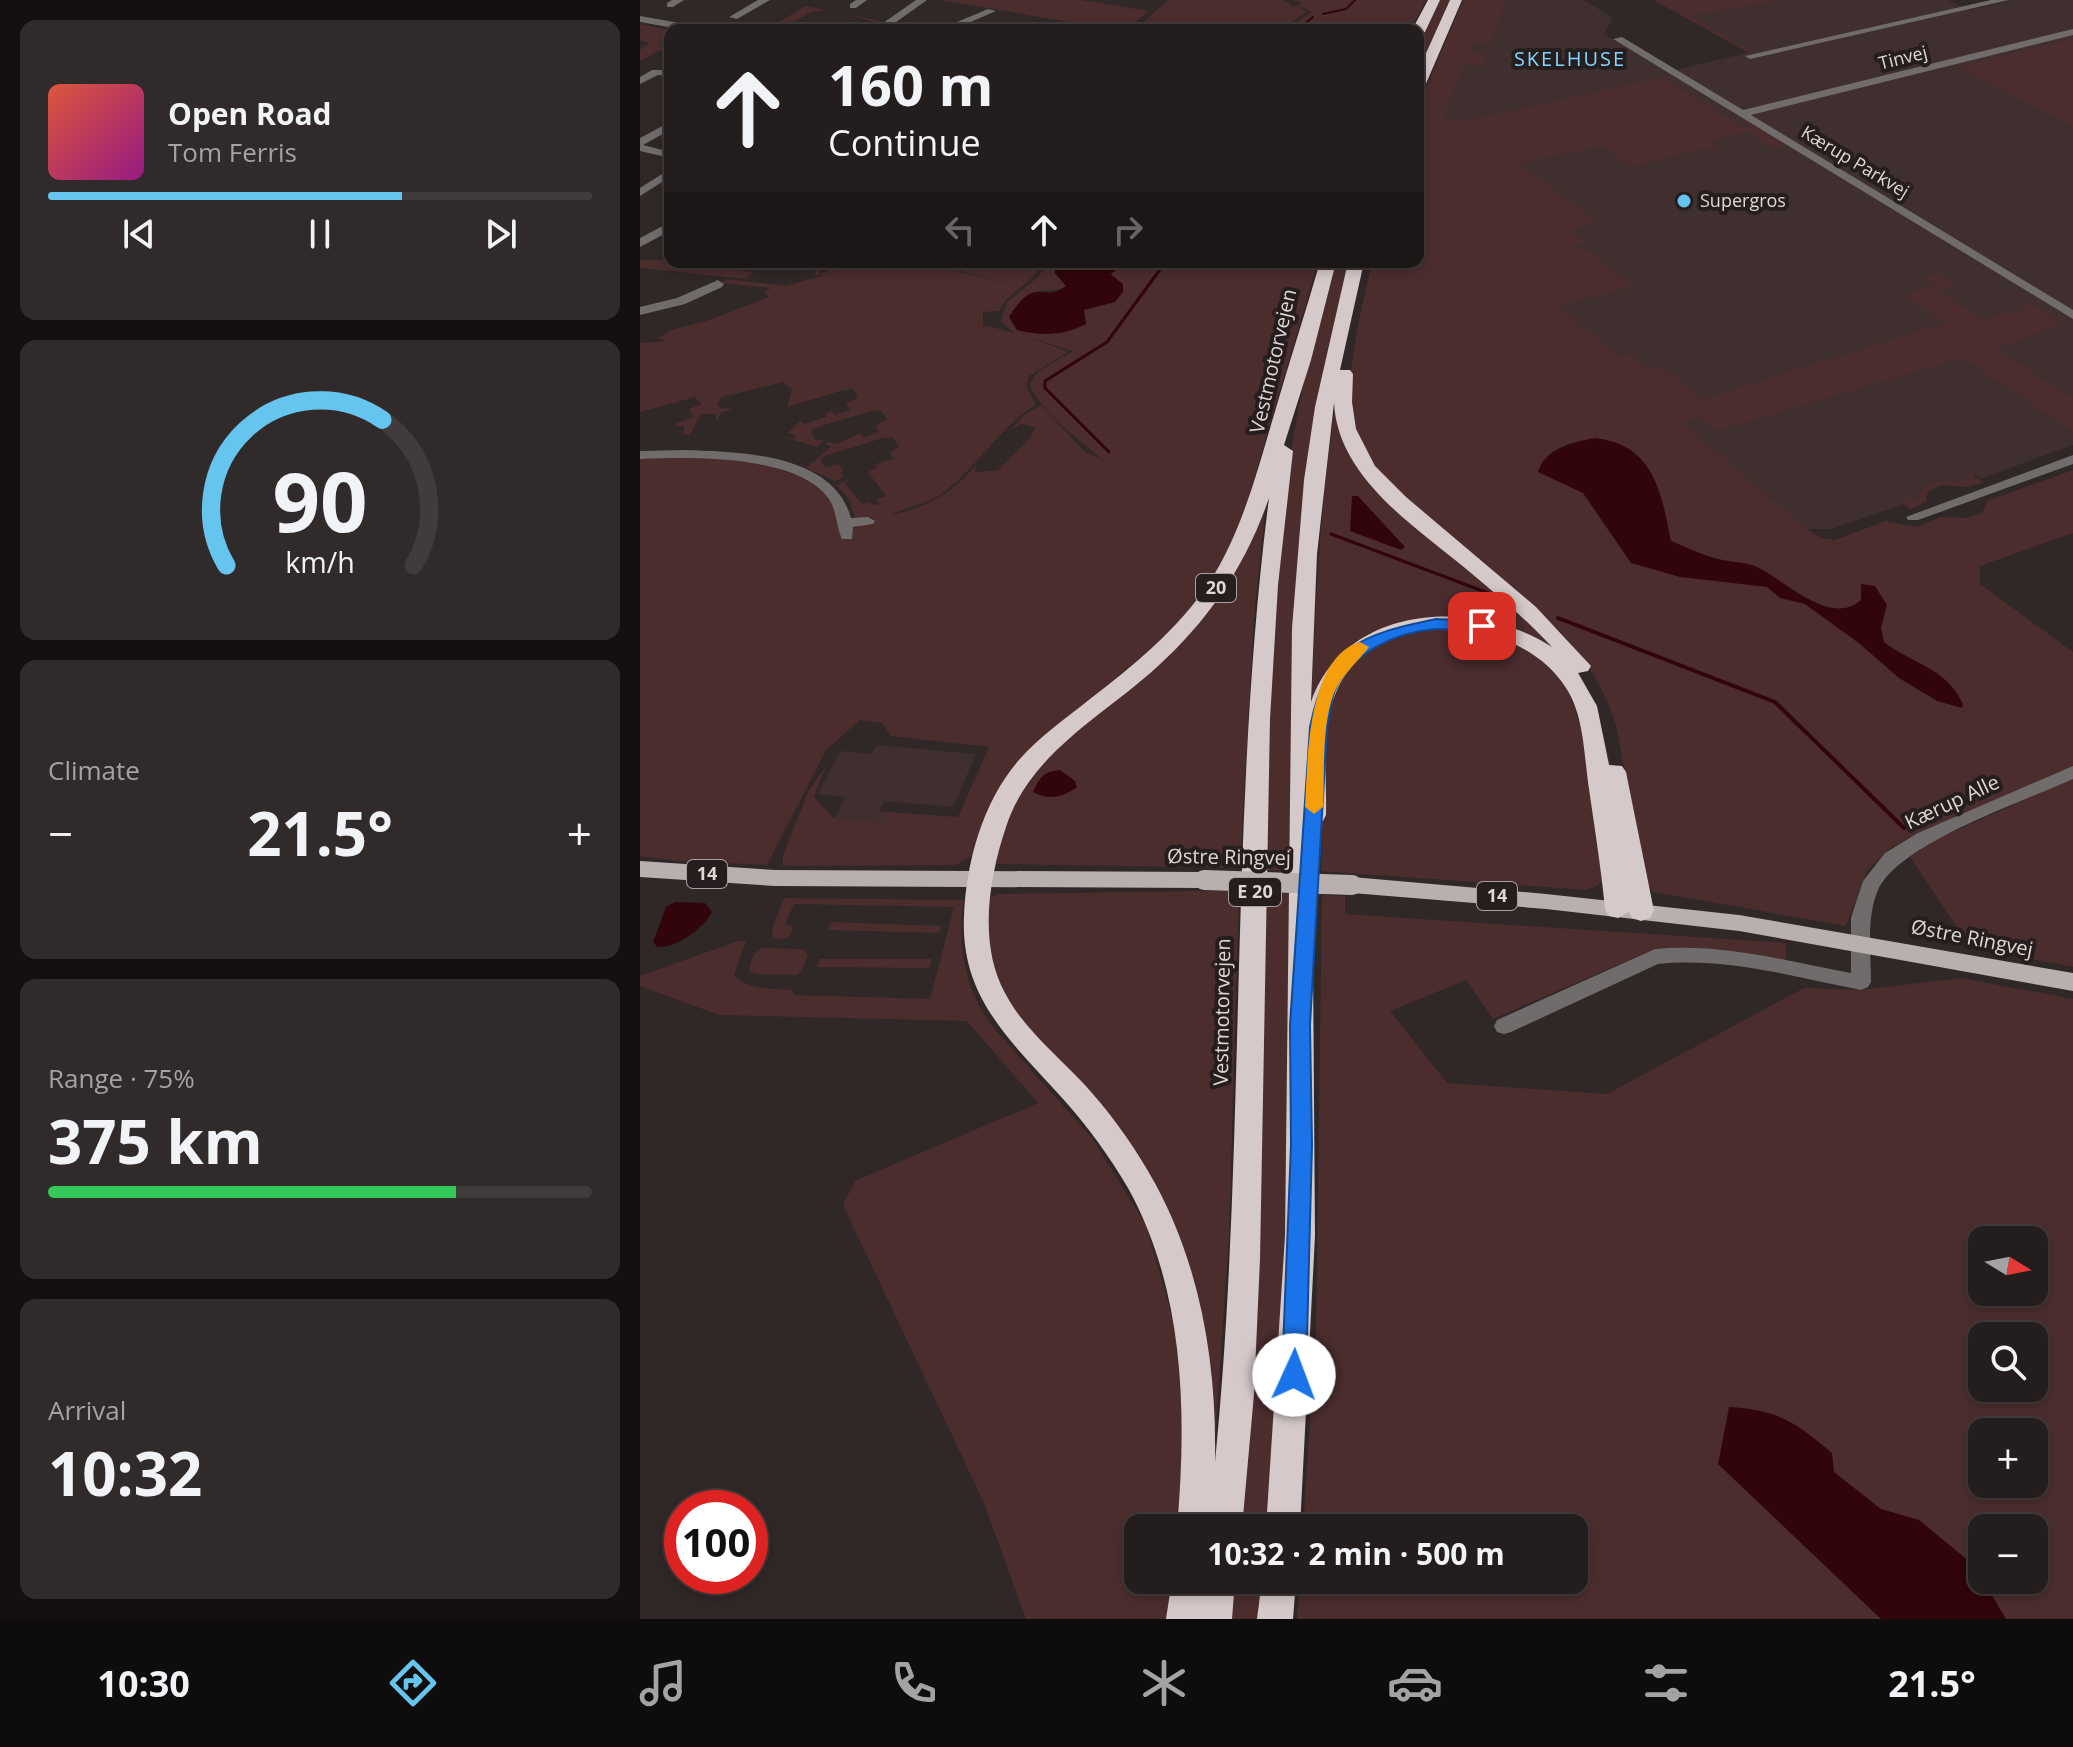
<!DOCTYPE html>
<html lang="en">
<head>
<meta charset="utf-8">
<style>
	:root { --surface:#241d1d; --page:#302a2a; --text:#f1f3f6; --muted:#a3a2a4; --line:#413b3b; --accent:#65c5ee }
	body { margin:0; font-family:"Open Sans",sans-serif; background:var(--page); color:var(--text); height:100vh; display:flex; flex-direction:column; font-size:30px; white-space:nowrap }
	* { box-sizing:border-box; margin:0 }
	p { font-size:26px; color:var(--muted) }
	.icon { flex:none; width:44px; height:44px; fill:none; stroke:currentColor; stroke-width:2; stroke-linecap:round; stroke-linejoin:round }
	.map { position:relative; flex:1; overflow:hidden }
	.details { display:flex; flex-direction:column; gap:20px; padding:20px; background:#141010; width:640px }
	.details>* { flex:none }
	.top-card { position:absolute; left:24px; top:24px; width:760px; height:244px; border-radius:16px; box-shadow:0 4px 12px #0003,0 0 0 2px var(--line); background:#241d1d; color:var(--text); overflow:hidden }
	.needle { width:52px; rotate:100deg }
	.tools { position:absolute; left:1328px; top:1226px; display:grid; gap:16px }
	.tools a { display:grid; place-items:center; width:80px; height:80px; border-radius:16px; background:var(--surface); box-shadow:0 4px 12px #0003,0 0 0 2px var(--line); font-size:40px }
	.speed { position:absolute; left:24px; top:1490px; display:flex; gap:16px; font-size:40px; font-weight:700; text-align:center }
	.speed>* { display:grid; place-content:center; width:104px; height:104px; border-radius:50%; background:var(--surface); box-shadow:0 4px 12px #0003,0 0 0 2px var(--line); line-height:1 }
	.speed .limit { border:12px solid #d22; background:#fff; color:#111 }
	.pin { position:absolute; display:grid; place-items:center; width:68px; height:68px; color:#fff; margin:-34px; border-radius:16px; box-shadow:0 4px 12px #0006 }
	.me { position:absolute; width:88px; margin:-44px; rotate:2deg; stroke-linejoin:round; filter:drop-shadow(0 0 6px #0008) }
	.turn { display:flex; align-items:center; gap:28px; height:168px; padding:0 32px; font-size:36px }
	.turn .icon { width:104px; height:104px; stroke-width:2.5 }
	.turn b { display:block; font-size:56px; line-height:68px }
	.lanes { display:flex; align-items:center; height:76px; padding:0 32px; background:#0003; justify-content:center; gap:40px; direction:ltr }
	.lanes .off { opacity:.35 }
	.big { font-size:60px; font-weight:700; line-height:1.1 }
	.details .card { flex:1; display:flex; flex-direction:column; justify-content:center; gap:12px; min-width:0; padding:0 28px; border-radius:16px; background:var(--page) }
	.details .dial { align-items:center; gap:0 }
	.dial svg { height:208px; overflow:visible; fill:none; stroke:var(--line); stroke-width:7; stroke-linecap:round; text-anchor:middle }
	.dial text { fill:var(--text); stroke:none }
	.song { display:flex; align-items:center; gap:24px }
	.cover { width:96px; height:96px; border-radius:12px; background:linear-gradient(135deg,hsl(10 70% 55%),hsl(310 70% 35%)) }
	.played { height:8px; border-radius:4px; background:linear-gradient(90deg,var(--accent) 65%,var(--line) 65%) }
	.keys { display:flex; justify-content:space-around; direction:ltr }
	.heat { display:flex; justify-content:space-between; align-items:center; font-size:44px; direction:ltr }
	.charge { height:12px; border-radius:6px; background:linear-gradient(90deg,#34c759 75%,var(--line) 0) }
	.trip { position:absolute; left:484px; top:1514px; width:464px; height:80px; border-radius:16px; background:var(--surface); box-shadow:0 4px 12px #0003,0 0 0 2px var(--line); font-weight:700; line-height:80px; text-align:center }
	.menu { display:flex; height:128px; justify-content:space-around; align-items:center; background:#0e0c0c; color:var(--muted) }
	.menu .icon { width:56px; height:56px }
	.menu .on { color:var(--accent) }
	.menu b { font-size:36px; color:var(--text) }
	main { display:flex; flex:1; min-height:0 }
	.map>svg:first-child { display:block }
</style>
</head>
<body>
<main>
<section class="details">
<div class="card">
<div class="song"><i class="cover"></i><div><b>Open Road</b><p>Tom Ferris</p></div></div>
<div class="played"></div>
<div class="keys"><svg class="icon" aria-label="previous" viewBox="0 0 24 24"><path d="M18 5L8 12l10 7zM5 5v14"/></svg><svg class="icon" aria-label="pause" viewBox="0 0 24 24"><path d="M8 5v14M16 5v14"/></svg><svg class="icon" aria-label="next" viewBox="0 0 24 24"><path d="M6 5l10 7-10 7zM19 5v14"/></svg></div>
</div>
<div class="card dial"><svg viewBox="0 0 100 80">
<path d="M14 69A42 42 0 1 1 86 69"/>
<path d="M14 69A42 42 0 0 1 74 13" stroke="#65c5ee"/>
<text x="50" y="56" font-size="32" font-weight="700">90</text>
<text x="50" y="72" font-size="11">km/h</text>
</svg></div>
<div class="card"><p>Climate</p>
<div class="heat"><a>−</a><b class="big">21.5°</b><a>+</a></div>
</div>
<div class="card"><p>Range · 75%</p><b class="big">375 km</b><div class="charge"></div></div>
<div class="card"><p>Arrival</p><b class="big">10:32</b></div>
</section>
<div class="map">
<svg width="1433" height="1619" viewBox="0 0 1433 1619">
	<rect width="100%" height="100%" fill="#302727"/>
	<g fill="#3f2f2f">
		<polygon points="860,0 944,0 973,18 964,34 1027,72 1111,52 1050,16 1145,0 1308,0 1329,10 1373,0 1433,0 1433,445 1340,479 1335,475 1323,482 1295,481 1289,484 1278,498 1271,501 1262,498 1263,504 1256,507 1191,529 1167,529 1041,422 778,171 833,43 864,3 859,3"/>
		<polygon points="237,745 336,754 313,807 244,801 239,811 247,812 243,821 195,819 205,797 178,794 200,751 232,754"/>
	</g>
	<g fill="#4b2d2e" fill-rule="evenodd">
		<polygon points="301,0 441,0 509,11 486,30 474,30"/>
		<polygon points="528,0 644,0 654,7 663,3 652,0 786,0 771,30 644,30 672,12 659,6 666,12 641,30 495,30"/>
		<polygon points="798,0 810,0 778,72 778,42"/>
		<path d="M823,0H860L859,3H865L850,45L833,43L829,52L846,54L844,66L824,65L803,118L821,120L880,109L1031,75L1029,82L1104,127L1113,129L1102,121L1106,120L1146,144L1136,150L1107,132L1071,141L1080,148L1070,151L1065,148L992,167L961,146L880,164L958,222L930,230L946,243L934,247L951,252L993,286L920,306L979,357L990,353L1010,369L1020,366L1063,399L1304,323L1263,295L1296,285L1284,277L1299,273L1316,284L1298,290L1344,320L1383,308L1380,305L1389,302L1424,324L1355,348L1433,398V431L1322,358L1077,431L1060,417L1042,422L1167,529L1181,538L1195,540L1246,521L1277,527L1300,517L1325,518L1342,513L1347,501L1433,470V533L1340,566V584L1433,652V769L1327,815L1282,831L1249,849L1226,872L1206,926L1013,892L1006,883L976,725C964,687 946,659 919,630C867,586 736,491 714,431C700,390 723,305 732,262H778V107Z"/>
		<polygon points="1013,0 1146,0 1051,16 1112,52 1109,53"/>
		<path d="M165,6L241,21L223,30L234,22C219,18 191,7 173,12C152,18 158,30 126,30Z"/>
		<polygon points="0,24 30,30 30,52 19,51 0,61 0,50 9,43 0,40"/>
		<polygon points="1433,39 1433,127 1317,67"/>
		<polygon points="28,256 22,261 56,266 71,262 65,267 113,272 106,279 0,268 0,260 20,260"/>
		<path d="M177,262H181L178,274L220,262H279L375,285L286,262H404C392,285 370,289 359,311L343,312V326C361,327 408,344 428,352L389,376L386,386L396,404C361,427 339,464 307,490C290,504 267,506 251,515C289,507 312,493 337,464L335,470L338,472L358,470L391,437L395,427L381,424L369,431L384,415L401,405L445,452L465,461C443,444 399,410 389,384L399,371L433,351L374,333L361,321L367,302L398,277L408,262H416L415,273L426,286L423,289L398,291L371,324H445L443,310L448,306L466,305L473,270L491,262H678L609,496L594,540L577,573L534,629L379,760L364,780L333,855L316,865L143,866V855L168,792L186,766L174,797L195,819L243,821L247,812L318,817L349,747L251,736L242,723L220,720L186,750L127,865L38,861L0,856V458C53,456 138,455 181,490C193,500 201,518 211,530L236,518H215L209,499L197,485L209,479L205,484L222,504L230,502L232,505L239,504L237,499L246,496L228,472L237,467L235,464L254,459L250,453L259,446L252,437L243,438L185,456L180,460L185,467L199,464L203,471L201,472L204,477L195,481L166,468L192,446L185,444L188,442L197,444L220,433L224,437L239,432L235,426L247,419L241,411L235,410L174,428L171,432L175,439L184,441L177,447L147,438L141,442L146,437L153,439L156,436L148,433L160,421L164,424L186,417L185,414L192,411L195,415L210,410L206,403L218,398L213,389L204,390L147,407L152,389L143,382L82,397L77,404L80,408L94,409L82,412L78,419H75L77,414H61L50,435H43L45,426H36L37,423L54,417L49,409L62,404L55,397L0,412V343L26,341L19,338L31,330L66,321L129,297L123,292L131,288L82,283L86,279L146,286L198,271L175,276Z"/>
		<path d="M694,262H710C655,461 650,666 650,871L624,870C627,723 628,573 655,428C665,372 679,317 694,262Z"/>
		<path d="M696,398L713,454L934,665C972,722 978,818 991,885L929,667L821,621L715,645L689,669L670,739C674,625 679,511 696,398Z"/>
		<path d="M1329,474L1344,482C1338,484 1331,487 1325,487C1310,486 1300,482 1287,493L1286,502L1270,509L1259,500L1265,497L1271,501L1278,498L1283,487L1295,481L1330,480L1325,475Z"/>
		<polygon points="627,492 614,617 600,868 356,864 367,812 399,761 546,634"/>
		<path d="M818,629C849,633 884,640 908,663C951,704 956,821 964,879L957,886L946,890L681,871C683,825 677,718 699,681C723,640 773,628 818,629Z"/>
		<polygon points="1433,778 1433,967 1331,948 1270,857 1291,842"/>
		<polygon points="558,891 599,891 589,1236 573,1468 511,1190 385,1034 345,963 350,898 359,894"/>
		<polygon points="624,892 649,893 644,1330 630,1528 598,1528"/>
		<path d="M682,895L705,896V914L1146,943V961L1017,948L853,1019L826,980L750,1011L807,1083L967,1094L1164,988L1220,990L1321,978L1433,999V1619H657L660,1580H934V1528H663L676,1329ZM1342,1240H1394V1292H1342ZM1342,1336H1394V1388H1342ZM1342,1432H1394V1484H1342ZM1342,1528H1394V1580H1342Z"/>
		<path d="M144,898L323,900C319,950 323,984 351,1025L452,1138L506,1225L536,1330L544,1415L540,1528H498V1580H535L530,1619H386L344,1503L203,1205L215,1181L398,1103L327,1021L79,1015L0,986V976L98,941H106L94,975C107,990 132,988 151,990L155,995L290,999L314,907L154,904L145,924L154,927L148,938L133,939L132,929Z"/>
		<polygon points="191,922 301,926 299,933 188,930"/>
		<path d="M123,948L162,949L168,954L163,969L157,975L116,974L109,971C110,961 113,952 123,948Z"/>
		<polygon points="180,959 292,959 289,968 177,967"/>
		<polygon points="592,1580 626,1580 622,1619 587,1619"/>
	</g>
	<g fill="#31050a">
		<path d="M416,262H491L470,274L483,284V292L475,302L444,310L446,324C423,336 402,336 377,330L369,317C396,274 401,304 426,286L415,273Z"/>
		<path d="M955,438C1015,445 1021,493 1031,541C1046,547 1062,555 1078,559C1090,562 1104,562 1115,566C1143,578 1190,628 1221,600V584L1235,586L1247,605L1241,628L1244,642C1272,664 1306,667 1323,704L1322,708L1297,701L1259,678L1220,644L1165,604L1140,598L1127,587L1040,577L991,563L943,493L898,472C905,448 933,442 955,438Z"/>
		<polygon points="712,496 718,496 765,547 761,550 710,531"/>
		<path d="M420,770L435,781L437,787C424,797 408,801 393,792C399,778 404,771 420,770Z"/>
		<path d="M35,902L65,903L72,912C63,929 37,948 17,947L13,942L26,907Z"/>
		<path d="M1089,1407C1139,1410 1155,1422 1192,1453L1194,1472L1241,1509L1279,1520L1335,1566L1366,1619H1241L1078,1464Z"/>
	</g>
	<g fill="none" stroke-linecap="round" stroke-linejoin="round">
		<g stroke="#31050a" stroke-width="2">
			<polyline points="683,14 706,9 715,0"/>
			<polyline points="657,30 673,17"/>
			<polyline points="523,266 524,262"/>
		</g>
		<g stroke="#31050a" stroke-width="3">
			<polyline points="469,452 405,388 405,381 467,342 524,264"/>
			<polyline points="691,534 848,593"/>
		</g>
		<polyline stroke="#31050a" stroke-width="4" points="918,618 1135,702 1264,828"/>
		<g fill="#716c6c" fill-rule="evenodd">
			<polygon points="32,0 44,0 33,7 27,7 27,3"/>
			<polygon points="118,0 130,0 97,19 89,17"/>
			<polygon points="216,0 227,0 216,8 210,8 210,4"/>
			<polygon points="276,0 287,0 245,30 233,30"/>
			<polygon points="1351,0 1369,0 1110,59 1105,56"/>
			<polygon points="348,9 356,11 312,30 298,30"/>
			<polygon points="0,16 62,27 67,30 45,30 0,22"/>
			<polygon points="1433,29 1433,35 1111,115 1433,310 1433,319 973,39 982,37 1103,110"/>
			<polygon points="12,70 30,70 30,76 18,75 0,84 0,77"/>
			<polygon points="30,122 30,130 3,145 30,152 30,158 0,151 0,138"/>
			<polygon points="30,169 30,177 0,196 0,188"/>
			<polygon points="30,222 30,231 0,247 0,238"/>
			<polygon points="78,280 84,284 82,287 45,304 0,315 0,307 37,298"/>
			<path d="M45,450C100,452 193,453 211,518L228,517L235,521L233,524L213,527L212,539H202C196,526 197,511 189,499C157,454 49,457 0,459V451Z"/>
			<polygon points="1433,455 1433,464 1278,520 1268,520 1266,517"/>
			<path d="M1433,766V779C1385,801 1259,843 1238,890C1226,918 1231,952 1231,982L1228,987L1221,990C1154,977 1087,957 1018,964L871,1032L864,1034L857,1032L854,1026L857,1020L1015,949C1082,943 1146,961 1211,973V918L1216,902L1223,881L1245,853L1278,833Z"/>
		</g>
		<g fill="#b9afae" fill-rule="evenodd">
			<polygon points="0,861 135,870 564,872 571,875 574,880 571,885 564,888 135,886 0,877"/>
			<polygon points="712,877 906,894 1099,915 1433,973 1433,991 1099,931 906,909 712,893 705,890 702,885 705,880"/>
		</g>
		<g fill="#d5c9c9" fill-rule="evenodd">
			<polygon points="788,0 800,0 785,32 778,36 778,30 772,30"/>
			<polygon points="810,0 822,0 785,86 778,90 778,71"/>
			<path d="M680,262H696L671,360L644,445L653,451L638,585L630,719L620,1259L614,1394L602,1528H537C547,1414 545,1291 488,1188C470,1157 448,1127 424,1100C373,1043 320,999 324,916C326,862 343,802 378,761C399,737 425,719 450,699C493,666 538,629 569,583C603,530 618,468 636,408C650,359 666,311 680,262ZM629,498C588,818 607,1141 575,1462C577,1362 560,1259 508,1171C490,1140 468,1110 444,1084C417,1055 383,1028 365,993C338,943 349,878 366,827C390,753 462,717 517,667C569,620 606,565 629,498Z"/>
			<path d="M708,262H724L700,370H710L713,374L712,402L716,429L735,466L766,497L896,607L951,666L948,671L938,673L957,706L969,765L982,766L986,772L1014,911L1010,918L1001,921L992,918L989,912L978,918L969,916L965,909C961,867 954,824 948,782C944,751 943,714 926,688C882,618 752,605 704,677C679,715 687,772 686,815L683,821L672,823L675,1236L660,1528H626L645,1236L652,628L664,480L675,407ZM694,403C698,477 773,525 825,568C855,593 885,618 912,647C835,597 705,604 671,702L677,554Z"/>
			<polygon points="532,1580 595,1580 592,1619 526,1619"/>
			<polygon points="622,1580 656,1580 653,1619 617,1619"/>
		</g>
		<polyline stroke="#b9afae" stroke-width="20" points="564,880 712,885"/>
	</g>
	<path fill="#1a73e8" stroke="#114b97" stroke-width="2" d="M796,619L842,621L850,626C838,638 812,628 796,629C756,632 712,652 695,690C691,701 690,715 687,727L670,1025L672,1145L666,1375L663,1383L654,1387L645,1383L642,1375L651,1145L650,1025L670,727C687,645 720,635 796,619Z"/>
	<path fill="#f59e0b" d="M720,642L729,647C717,663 702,674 694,693C681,727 685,772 683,807L674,814L665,807C668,763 666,658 720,642Z"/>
	<circle fill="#65c5ee" stroke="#261e1e" stroke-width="3" cx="1044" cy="201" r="8"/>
	<g text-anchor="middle" stroke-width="8" stroke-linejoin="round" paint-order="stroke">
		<g font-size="18" fill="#ddd7d6" stroke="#261e1e">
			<text transform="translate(1263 58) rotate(-14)" y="6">Tinvej</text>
			<text transform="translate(1215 162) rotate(31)" y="6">Kærup Parkvej</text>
		</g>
		<g font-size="18" fill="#ddd7d6" stroke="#261e1e" text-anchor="start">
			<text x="1060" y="207">Supergros</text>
		</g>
		<g fill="#261e1e" stroke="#a6a09f" stroke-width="2">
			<rect x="556" y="574" width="40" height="28" rx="6"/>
			<rect x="47" y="860" width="40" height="28" rx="6"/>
			<rect x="589" y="878" width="52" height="28" rx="6"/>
			<rect x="837" y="882" width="40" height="28" rx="6"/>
		</g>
		<g font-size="18" font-weight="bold" fill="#ddd7d6">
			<text x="576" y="594">20</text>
			<text x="67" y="880">14</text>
			<text x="615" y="898">E 20</text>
			<text x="857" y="902">14</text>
		</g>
		<g font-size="20" letter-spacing="2" fill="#80d6fd" stroke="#261e1e">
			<text x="930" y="66">SKELHUSE</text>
		</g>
		<g font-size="20" fill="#ddd7d6" stroke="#261e1e">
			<text transform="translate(633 361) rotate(-77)" y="7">Vestmotorvejen</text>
			<text transform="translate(1312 802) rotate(-25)" y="7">Kærup Alle</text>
			<text transform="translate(589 857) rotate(1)" y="7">Østre Ringvej</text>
			<text transform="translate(1332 938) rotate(11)" y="7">Østre Ringvej</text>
			<text transform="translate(582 1012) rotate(-89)" y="7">Vestmotorvejen</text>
		</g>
	</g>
</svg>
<div class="tools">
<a><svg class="needle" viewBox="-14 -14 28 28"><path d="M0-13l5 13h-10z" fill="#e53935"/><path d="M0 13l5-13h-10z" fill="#a3a2a4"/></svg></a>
<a><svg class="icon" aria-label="search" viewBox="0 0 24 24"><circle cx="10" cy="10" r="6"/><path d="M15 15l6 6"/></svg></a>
<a>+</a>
<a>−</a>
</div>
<div class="speed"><div class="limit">100</div></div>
<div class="pin" style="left:842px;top:626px;background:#d93025"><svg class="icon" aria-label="arrive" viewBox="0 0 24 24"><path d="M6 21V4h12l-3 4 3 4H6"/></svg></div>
<svg class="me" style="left:654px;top:1375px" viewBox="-20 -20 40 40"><circle r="19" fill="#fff"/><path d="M0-13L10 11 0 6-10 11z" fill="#1a73e8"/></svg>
<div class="trip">10:32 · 2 min · 500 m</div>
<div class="top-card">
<div class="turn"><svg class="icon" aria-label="ahead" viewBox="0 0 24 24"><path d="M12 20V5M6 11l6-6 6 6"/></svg><div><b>160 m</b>Continue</div></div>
<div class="lanes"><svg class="icon off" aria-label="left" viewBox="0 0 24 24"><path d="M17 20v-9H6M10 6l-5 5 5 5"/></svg><svg class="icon" aria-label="ahead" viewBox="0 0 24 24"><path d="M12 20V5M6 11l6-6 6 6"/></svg><svg class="icon off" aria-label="right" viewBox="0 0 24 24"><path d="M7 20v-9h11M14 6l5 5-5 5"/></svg></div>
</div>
</div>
</main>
<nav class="menu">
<b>10:30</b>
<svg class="icon on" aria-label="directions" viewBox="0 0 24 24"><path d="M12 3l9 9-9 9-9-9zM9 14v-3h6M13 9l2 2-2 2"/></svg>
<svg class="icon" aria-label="music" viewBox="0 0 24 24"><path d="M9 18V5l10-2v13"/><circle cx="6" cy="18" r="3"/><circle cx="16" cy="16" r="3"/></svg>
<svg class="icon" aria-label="phone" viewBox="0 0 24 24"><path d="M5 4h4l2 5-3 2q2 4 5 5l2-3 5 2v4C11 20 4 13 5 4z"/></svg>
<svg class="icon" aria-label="climate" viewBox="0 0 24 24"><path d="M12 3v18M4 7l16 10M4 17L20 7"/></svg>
<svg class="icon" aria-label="car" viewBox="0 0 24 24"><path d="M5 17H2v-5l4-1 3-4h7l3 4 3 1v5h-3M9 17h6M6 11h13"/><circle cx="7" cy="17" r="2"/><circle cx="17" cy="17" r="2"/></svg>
<svg class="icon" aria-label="filters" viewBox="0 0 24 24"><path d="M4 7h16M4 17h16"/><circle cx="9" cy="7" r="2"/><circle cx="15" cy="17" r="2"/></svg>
<b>21.5°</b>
</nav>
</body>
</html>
